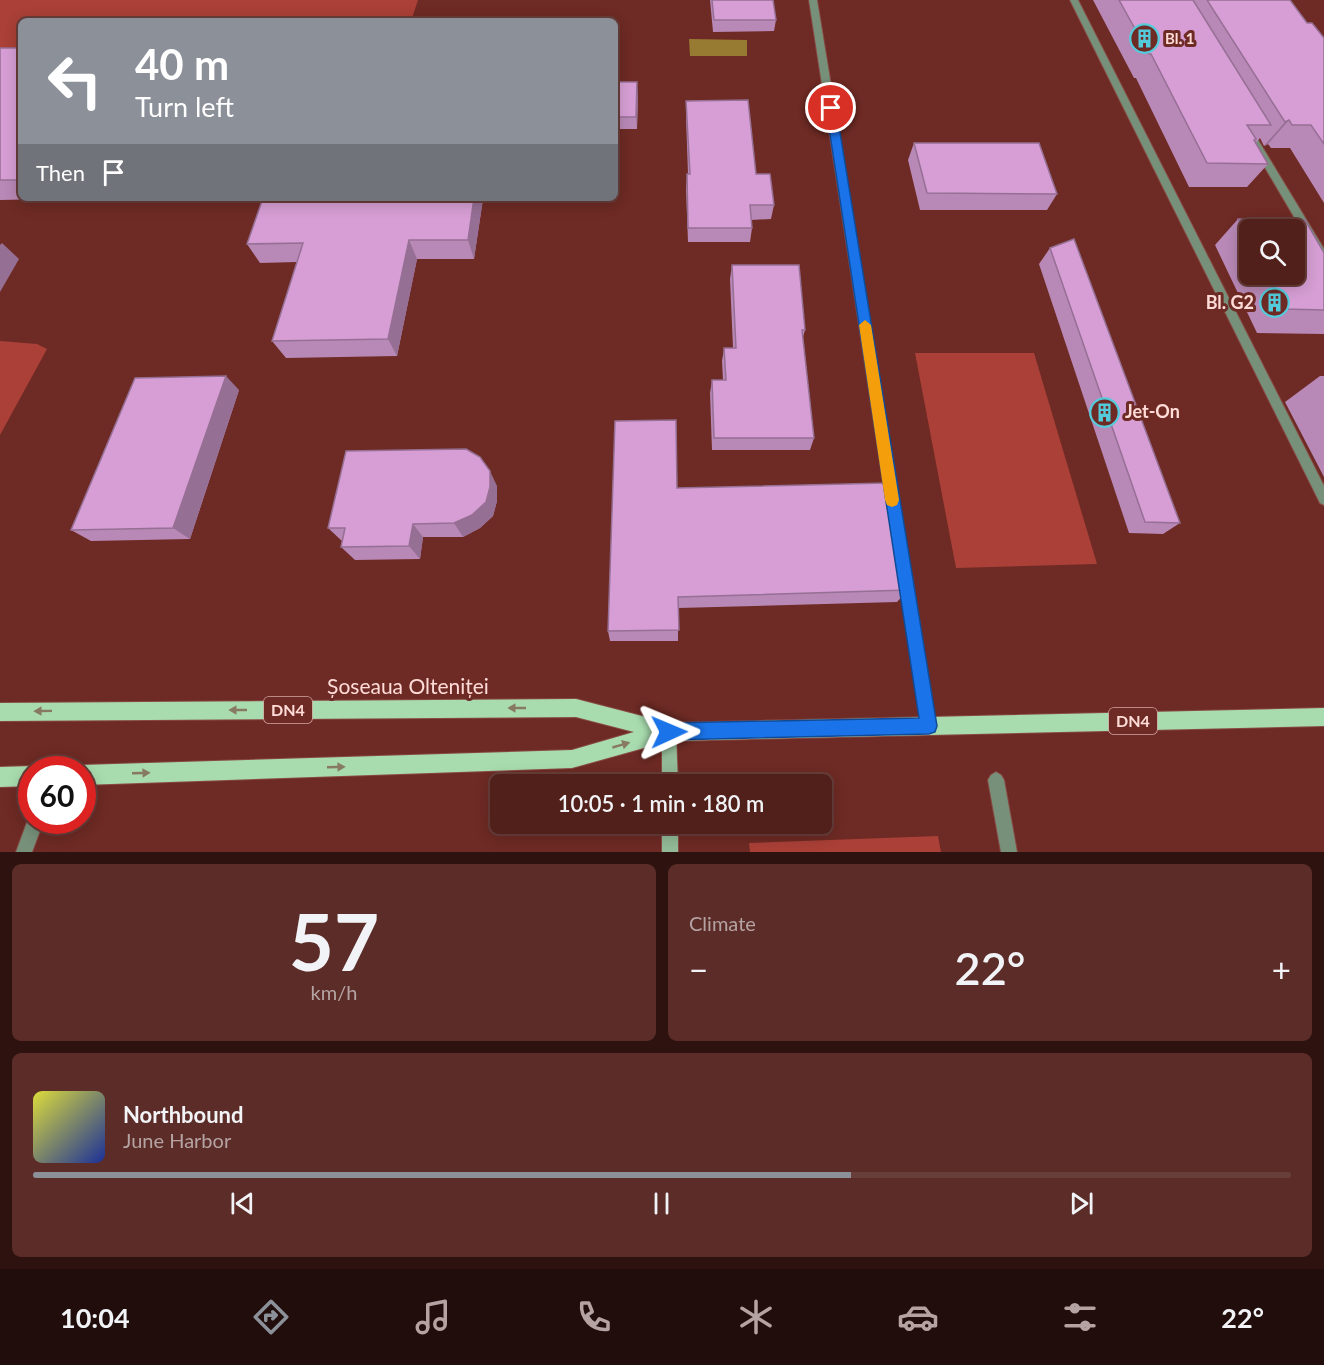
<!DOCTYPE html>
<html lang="en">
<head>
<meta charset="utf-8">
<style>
	:root { --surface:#52201b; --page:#5c2d28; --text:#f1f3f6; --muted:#b5a3a3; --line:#683e3a; --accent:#8c9099 }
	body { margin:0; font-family:Lato,sans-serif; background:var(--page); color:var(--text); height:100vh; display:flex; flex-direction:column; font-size:22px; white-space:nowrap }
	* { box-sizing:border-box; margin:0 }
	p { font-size:20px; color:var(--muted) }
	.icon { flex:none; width:33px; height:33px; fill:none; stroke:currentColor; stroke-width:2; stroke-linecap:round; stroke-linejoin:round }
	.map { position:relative; height:852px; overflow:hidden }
	.drawer { display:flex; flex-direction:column; gap:12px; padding:12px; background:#2d120f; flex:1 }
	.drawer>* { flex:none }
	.banner { position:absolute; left:18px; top:18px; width:600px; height:183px; border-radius:9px; box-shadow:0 3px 15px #0003,0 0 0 2px var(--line); background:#8c9099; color:#fff; overflow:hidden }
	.fabs { position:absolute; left:1239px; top:219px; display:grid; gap:12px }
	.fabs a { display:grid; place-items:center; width:66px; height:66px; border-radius:9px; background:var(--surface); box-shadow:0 3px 15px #0003,0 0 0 2px var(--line); font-size:30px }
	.speed { position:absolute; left:18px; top:756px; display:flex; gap:12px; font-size:30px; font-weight:700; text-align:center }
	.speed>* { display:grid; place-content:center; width:78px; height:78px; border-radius:50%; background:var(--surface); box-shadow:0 3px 15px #0003,0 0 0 2px var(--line); line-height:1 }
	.speed .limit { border:9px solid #d22; background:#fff; color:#111 }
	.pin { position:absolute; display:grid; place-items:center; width:51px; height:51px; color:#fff; margin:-26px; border:3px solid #fff; border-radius:50%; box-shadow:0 2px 6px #0007 }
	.me { position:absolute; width:66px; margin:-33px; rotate:89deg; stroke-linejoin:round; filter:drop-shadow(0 0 4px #0008) }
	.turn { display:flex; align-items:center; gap:21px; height:126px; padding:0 18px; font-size:27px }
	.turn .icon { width:78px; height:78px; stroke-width:2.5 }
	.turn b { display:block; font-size:42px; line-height:51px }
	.then { display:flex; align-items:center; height:57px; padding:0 18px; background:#0003; gap:12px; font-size:22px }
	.big { font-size:45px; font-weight:600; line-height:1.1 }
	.drawer .widget { flex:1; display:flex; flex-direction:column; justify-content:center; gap:9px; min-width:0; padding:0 21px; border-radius:9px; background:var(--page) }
	.drawer .dial { align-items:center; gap:0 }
	.dial b { font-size:78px; line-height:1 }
	.song { display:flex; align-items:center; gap:18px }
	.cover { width:72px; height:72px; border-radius:9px; background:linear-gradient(135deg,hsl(60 70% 55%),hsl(230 70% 35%)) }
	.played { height:6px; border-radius:3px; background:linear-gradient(90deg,var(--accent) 65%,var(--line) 65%) }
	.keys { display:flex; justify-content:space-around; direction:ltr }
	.heat { display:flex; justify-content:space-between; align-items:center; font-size:33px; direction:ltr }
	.drawer .tiles { flex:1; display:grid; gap:12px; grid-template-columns:1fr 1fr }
	.widget:last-child { grid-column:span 2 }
	.trip { position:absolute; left:490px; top:774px; width:342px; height:60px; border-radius:9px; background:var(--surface); box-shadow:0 3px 15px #0003,0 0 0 2px var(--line); font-weight:600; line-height:60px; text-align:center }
	.tab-bar { display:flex; height:96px; justify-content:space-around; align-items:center; background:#210d0b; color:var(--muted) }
	.tab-bar .icon { width:42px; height:42px }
	.tab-bar .selected { color:var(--accent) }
	.tab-bar b { font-size:27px; color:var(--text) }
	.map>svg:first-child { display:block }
</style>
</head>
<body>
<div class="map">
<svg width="1324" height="852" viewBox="0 0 1324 852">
	<rect width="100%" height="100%" fill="#6e2a24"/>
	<g fill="#aa4037">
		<polygon points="0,0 418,0 411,21 21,21 21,66 0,67"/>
		<polygon points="0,341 37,344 47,349 0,435"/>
		<polygon points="915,353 1034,353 1097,564 956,568"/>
		<polygon points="938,836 941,852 750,852 749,843"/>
	</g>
	<polygon fill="#987b33" points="689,39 747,40 747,56 690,56"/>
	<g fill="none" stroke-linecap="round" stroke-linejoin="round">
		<defs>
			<g id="lane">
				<polygon points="809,0 817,0 909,559 907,563 902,565 897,563 895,559"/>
				<polygon points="905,569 910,571 912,576 936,726 934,731 929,733 924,731 922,726 898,576 900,571"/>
			</g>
			<g id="street">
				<polygon points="1070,0 1078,0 1324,486 1324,505 1320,503"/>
				<polygon points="1252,134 1255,135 1324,249 1324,262 1320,261 1247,137"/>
				<polygon points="996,772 1001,775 1004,780 1017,852 1001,852 988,780 991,775"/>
				<polygon points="30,814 32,820 44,820 32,852 16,852"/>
			</g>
			<g id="secondary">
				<polygon points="669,725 674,727 676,732 678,784 662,784 662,732 664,727"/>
				<rect x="662" y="824" width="16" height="28"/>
			</g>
			<g id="primary">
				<polygon points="576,699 669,723 1324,708 1324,726 669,741 572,768 82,785 82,770 75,770 82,765 572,750 634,732 576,717 0,721 0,703"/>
				<polygon points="32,766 39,770 32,770 32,786 0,787 0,767"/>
			</g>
		</defs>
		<use href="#lane" stroke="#884a44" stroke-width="2"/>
		<use href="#street" stroke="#884a44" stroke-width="2"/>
		<use href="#secondary" stroke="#884a44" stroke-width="2"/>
		<use href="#primary" stroke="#884a44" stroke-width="2"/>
		<use href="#lane" fill="#77907a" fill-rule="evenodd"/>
		<use href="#street" fill="#77907a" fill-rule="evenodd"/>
		<use href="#secondary" fill="#93bb97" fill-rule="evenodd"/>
		<use href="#primary" fill="#a8dcae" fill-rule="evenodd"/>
	</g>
	<g fill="#b888b6" fill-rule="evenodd">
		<polygon points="710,0 773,0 776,20 774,31 713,32"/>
		<polygon points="1093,0 1290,0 1307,23 1324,38 1324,203 1290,148 1271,148 1268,144 1264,146 1260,138 1256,143 1268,164 1247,187 1189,187 1136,78 1134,78"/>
		<polygon points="0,48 21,48 21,198 100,198 0,200"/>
		<polygon points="615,82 638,95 637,129 615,129"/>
		<polygon points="686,101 756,174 774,205 771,219 751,220 752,228 750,242 688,242 686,189 687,174 688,174 686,117"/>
		<polygon points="914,143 1057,194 1047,210 920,210 908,160"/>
		<polygon points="483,199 474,259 417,259 397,356 286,358 272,341 297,262 260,263 247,244"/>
		<path d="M1238,219L1324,253V334L1257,333L1215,245ZM1250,230L1294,274H1250Z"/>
		<polygon points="1050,248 1180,523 1163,534 1129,533 1039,264"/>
		<polygon points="732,265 805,330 803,337 814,438 810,450 712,450 710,393 712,380 723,380 722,361 724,348 733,348 730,279"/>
		<polygon points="1320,376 1324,376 1324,477 1285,402"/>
		<polygon points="239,390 190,539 91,541 71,530"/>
		<polygon points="497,486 497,501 493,516 480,528 463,537 423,537 420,559 355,560 341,547 342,541 328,528"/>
		<polygon points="677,488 908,590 897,602 678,608 678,641 610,641 608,631"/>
	</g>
	<g fill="#966f94">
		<polygon points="637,82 638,95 637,129 636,117"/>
		<polygon points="1289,120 1268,144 1264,146 1285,122"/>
		<polygon points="474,198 483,198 483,199 474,259 468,240"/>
		<polygon points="409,240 417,259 397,356 388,339"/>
		<polygon points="2,243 19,259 0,292 0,245"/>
		<polygon points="226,376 239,390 190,539 173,528"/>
		<polygon points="490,471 497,486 497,501 493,516 480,528 463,537 454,523"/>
		<polygon points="413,524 423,537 420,559 409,546"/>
	</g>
	<g fill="#d69ed4" stroke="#966f94" stroke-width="1.5">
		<polygon points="712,0 773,0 776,20 714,20"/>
		<polygon points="1119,0 1193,0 1271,125 1247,125 1256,139 1254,140 1268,164 1207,163 1151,54 1149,54"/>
		<polygon points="1207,0 1290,0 1307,23 1312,23 1324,38 1324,144 1311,125 1292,125 1289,120 1285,122"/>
		<rect x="0" y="48" width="21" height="132"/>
		<polygon points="615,82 637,82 636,117 615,117"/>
		<polygon points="748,100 756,174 770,174 774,205 750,205 752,228 688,228 687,174 690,174 686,101"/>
		<polygon points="914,143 1039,143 1057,194 927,193"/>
		<polygon points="263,198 474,198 468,240 409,240 388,339 272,341 303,243 247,244"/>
		<polygon points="1238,219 1305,220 1324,253 1324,310 1285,309 1267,274 1294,274 1294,230 1250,230 1250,241"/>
		<polygon points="1074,239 1180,523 1145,522 1050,248"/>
		<polygon points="732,265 799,265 805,330 802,330 814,438 714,438 712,380 726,380 724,348 736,348"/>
		<polygon points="226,376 173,528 71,530 135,378"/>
		<polygon points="676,420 677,488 887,483 908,590 678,597 679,630 608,631 615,421"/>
		<polygon points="466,449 480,457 490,471 490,487 486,502 472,515 454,523 413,524 409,546 341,547 345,528 328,528 346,451"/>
	</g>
	<defs><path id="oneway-solid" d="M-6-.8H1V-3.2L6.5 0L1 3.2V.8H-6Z" transform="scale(1.5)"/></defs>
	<g fill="#887a62">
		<use href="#oneway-solid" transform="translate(517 708) rotate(180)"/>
		<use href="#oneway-solid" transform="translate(238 710) rotate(180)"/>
		<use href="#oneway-solid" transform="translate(43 711) rotate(179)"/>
		<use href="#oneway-solid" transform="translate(621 745) rotate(-16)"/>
		<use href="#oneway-solid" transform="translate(336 767) rotate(-2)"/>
		<use href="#oneway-solid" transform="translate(141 773) rotate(-2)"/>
	</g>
	<polygon fill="#1a73e8" stroke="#114b97" stroke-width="1.5" points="831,105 836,108 937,726 935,732 929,734 669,740 663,738 661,732 663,726 669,723 919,718 826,108"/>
	<polygon fill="#f59e0b" points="865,320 871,325 899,500 897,505 892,507 887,505 885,500 859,325"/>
	<defs>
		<symbol id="building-ring" viewBox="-11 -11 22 22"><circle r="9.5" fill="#6e2a24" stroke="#53cbdb" stroke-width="1.5"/><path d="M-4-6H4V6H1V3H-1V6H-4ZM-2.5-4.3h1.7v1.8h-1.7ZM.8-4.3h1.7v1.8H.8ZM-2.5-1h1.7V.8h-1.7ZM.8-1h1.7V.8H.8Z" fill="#53cbdb"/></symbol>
	</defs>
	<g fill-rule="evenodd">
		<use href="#building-ring" x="1128" y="22" width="33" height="33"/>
		<use href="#building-ring" x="1258" y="286" width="33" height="33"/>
		<use href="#building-ring" x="1088" y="396" width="33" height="33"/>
	</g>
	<g text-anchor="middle" stroke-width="6" stroke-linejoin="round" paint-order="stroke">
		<g font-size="15" font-weight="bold" fill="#ffdcd7" stroke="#6e2a24" text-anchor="start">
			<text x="1165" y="44">Bl. 1</text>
		</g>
		<g fill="#6e2a24" stroke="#d4a7a1" stroke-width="1.5">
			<rect x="264" y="697" width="48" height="26" rx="4.5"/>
			<rect x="1109" y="708" width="48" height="26" rx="4.5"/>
		</g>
		<g font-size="16" font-weight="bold" fill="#ffdcd7">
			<text x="288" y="716">DN4</text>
			<text x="1133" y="727">DN4</text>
		</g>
		<g font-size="18" font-weight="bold" fill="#ffdcd7" stroke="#6e2a24" text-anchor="end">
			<text x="1254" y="309">Bl. G2</text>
			<text x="1125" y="418" text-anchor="start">Jet-On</text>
		</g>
		<g font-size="21" fill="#ffdcd7" stroke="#6e2a24">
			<text x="408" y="694">Șoseaua Olteniței</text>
		</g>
	</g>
</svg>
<div class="fabs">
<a><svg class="icon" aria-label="search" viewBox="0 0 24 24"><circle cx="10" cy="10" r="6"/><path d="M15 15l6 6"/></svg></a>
</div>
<div class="speed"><div class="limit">60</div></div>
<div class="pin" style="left:831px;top:108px;background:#d93025"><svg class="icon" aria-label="arrive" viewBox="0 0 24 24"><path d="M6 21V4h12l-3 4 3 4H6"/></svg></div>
<svg class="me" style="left:669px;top:732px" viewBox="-20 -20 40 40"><path d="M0-17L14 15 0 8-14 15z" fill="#1a73e8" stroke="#fff" stroke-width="4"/></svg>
<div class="trip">10:05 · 1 min · 180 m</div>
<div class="banner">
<div class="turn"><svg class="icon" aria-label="left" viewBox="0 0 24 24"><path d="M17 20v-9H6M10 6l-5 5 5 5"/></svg><div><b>40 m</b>Turn left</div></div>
<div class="then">Then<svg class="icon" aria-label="arrive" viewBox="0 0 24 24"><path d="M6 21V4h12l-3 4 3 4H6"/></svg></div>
</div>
</div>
<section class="drawer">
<div class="tiles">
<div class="widget dial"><b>57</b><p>km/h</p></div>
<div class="widget"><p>Climate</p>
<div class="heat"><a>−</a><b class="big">22°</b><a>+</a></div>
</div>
<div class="widget">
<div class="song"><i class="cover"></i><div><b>Northbound</b><p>June Harbor</p></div></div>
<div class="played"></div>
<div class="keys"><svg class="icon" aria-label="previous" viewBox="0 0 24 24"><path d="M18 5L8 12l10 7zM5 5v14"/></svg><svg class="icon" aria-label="pause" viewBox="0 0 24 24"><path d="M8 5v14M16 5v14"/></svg><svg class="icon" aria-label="next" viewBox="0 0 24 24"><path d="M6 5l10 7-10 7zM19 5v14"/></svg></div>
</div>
</div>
</section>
<nav class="tab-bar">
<b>10:04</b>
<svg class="icon selected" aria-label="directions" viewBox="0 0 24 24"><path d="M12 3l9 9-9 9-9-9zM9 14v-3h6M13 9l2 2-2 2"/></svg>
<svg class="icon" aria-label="music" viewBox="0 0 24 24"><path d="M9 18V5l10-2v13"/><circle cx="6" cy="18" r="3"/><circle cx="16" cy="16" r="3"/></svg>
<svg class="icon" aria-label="phone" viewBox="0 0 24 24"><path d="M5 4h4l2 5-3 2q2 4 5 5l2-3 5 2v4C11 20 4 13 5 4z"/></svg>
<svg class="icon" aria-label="climate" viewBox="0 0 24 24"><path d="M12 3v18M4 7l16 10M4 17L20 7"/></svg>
<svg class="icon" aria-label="car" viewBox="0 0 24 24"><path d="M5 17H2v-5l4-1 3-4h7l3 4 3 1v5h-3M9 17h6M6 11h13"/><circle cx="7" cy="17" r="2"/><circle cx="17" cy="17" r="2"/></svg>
<svg class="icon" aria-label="filters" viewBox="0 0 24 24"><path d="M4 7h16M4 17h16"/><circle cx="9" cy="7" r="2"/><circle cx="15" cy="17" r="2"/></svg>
<b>22°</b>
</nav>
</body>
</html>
